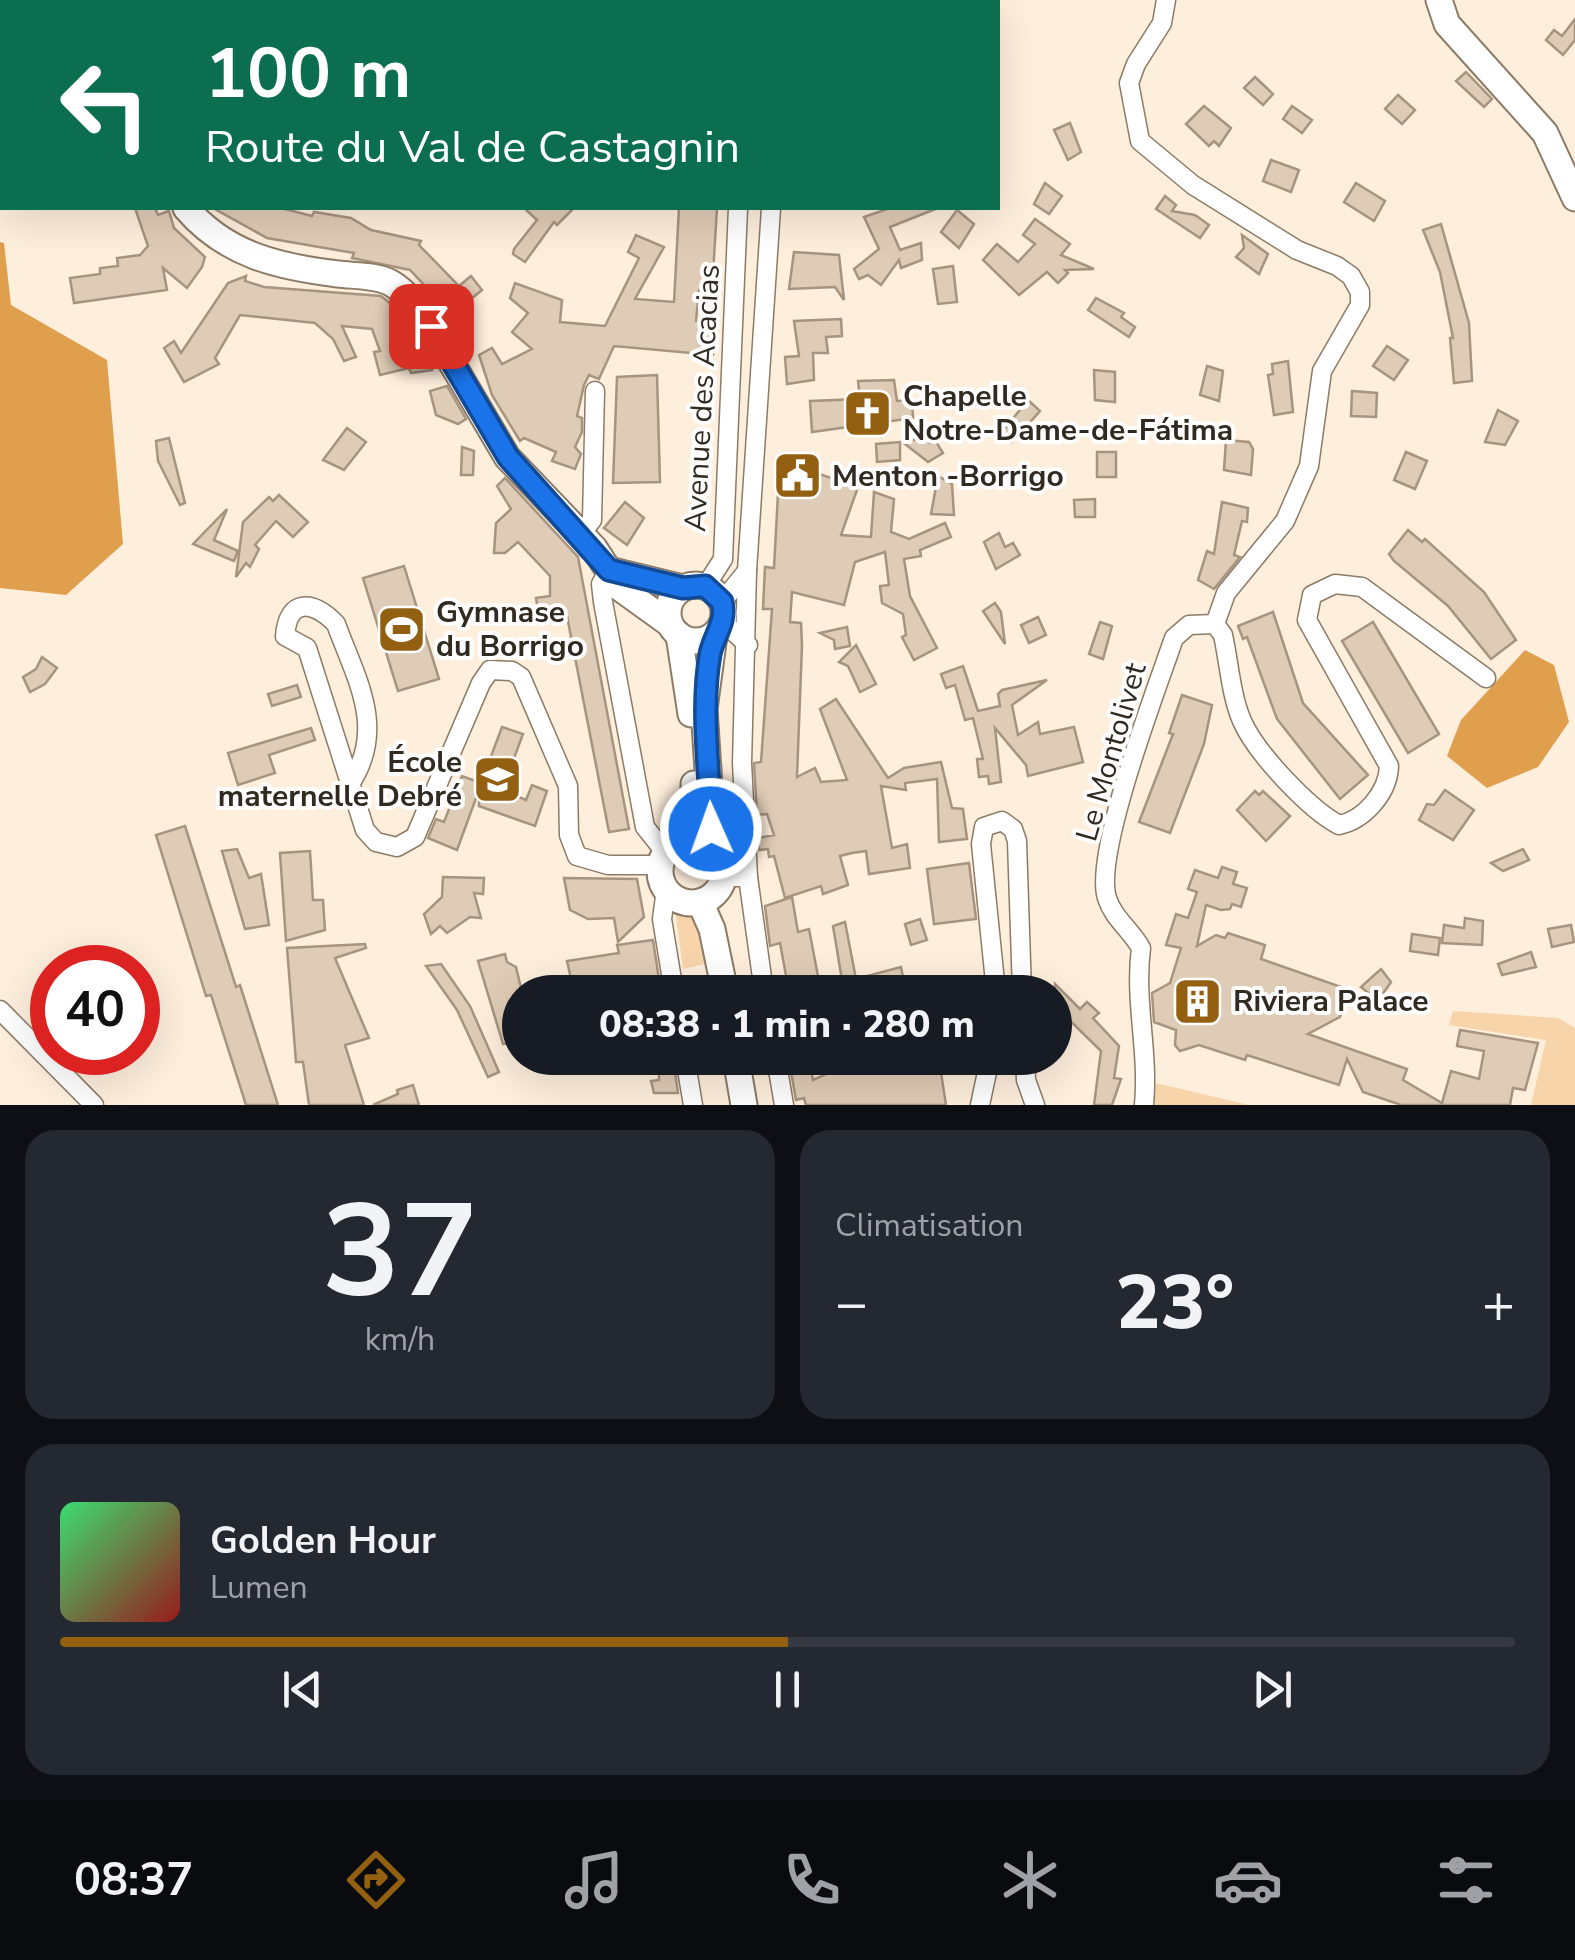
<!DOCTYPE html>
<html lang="fr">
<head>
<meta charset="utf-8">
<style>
	:root { --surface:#171b24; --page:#242831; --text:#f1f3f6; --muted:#9ea1a6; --line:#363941; --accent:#936012 }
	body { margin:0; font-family:"Nunito Sans",sans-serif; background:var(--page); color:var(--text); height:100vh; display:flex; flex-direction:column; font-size:38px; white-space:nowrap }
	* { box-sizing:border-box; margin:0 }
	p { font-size:32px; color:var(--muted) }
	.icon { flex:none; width:55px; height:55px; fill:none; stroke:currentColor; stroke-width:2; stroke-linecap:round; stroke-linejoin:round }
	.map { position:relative; height:1105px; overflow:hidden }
	.panel { display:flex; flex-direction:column; gap:25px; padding:25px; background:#0d0f14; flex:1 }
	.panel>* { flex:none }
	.guide { position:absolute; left:0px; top:0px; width:1000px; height:210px; box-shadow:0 10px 40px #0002; background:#0b6e4f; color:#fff; overflow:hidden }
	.speed { position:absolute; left:30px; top:945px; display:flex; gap:20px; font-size:50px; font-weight:700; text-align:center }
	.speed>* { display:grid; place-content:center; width:130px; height:130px; border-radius:50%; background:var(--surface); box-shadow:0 10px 40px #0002; line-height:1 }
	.speed .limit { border:15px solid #d22; background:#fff; color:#111 }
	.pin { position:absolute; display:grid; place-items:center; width:85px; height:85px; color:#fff; margin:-42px; border-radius:20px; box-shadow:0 5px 15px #0006 }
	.me { position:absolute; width:110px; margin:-55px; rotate:358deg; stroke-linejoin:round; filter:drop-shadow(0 0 8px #0008) }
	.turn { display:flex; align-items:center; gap:35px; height:210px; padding:0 40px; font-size:45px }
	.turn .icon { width:130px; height:130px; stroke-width:2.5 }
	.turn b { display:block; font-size:70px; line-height:85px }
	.big { font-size:75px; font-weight:800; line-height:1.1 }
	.panel .tile { flex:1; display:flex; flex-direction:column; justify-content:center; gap:15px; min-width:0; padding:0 35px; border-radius:30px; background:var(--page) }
	.panel .dial { align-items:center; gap:0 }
	.dial b { font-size:130px; line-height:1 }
	.song { display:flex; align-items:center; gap:30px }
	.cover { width:120px; height:120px; border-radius:15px; background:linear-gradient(135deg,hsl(140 70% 55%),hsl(0 70% 35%)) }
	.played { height:10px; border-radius:5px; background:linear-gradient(90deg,var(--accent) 50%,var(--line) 50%) }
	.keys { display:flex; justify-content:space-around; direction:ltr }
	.heat { display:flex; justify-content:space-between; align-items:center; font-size:55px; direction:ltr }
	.panel .tiles { flex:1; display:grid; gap:25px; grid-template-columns:1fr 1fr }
	.tile:last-child { grid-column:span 2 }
	.trip { position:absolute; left:502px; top:975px; width:570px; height:100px; border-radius:50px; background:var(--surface); box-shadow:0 10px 40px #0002; font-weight:800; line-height:100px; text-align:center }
	.tab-bar { display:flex; height:160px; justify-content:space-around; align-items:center; background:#090b0e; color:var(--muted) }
	.tab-bar .icon { width:70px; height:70px }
	.tab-bar .current { color:var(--accent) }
	.tab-bar b { font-size:45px; color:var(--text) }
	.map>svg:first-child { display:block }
</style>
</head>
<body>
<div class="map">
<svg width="1575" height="1105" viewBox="0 0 1575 1105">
	<rect width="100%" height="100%" fill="#feeedc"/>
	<g fill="#f8d4ab">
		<polygon points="675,909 694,913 705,964 683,969"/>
		<polygon points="1453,1011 1558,1018 1575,1028 1575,1105 1531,1105 1546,1040 1449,1025"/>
		<polygon points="1156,1083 1249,1105 1154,1105"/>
	</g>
	<g fill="#df9f4d">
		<polygon points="0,242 4,243 11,305 107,360 123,544 66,595 0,588"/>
		<polygon points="1525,650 1554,665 1569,722 1538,767 1487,788 1447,756 1461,720"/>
	</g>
	<g fill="#dfccb6" stroke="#a7947f" stroke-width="2.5">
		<polygon points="1575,19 1575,40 1563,55 1546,40 1554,30 1562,36"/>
		<polygon points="1466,72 1492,99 1484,107 1456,81"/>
		<polygon points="1255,77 1273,94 1263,105 1244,88"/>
		<polygon points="1398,95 1415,110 1402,124 1385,109"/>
		<polygon points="1204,106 1231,128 1219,146 1214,141 1209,146 1186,124"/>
		<polygon points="1292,106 1312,120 1302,133 1283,119"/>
		<polygon points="1070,123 1081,152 1068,160 1054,130"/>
		<polygon points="1271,160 1299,170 1291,192 1263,181"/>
		<polygon points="1045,183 1062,196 1049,214 1034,204"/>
		<polygon points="1356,183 1385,201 1374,221 1344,202"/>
		<polygon points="1165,196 1176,205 1172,211 1195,215 1209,225 1200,238 1156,209"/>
		<polygon points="135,208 155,208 158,215 169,211 174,228 205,257 202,267 187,288 163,268 167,290 74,303 70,278 100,274 100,268 118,266 117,258 140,255 148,246"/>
		<polygon points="213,208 281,208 312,216 314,212 351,218 371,230 421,241 419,245 459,286 471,276 482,290 460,308 447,296 440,302 410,270 352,258 354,253 267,238"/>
		<polygon points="524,208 574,208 557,225 554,222 525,262 513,254 514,249 537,220"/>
		<polygon points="679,208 717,208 712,291 699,290 696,321 704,322 703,330 715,331 713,355 614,346 599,379 589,375 584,385 577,416 582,418 582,432 575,447 581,454 575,469 552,461 556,452 524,438 520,441 492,395 479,355 492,348 502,364 532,349 512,332 528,313 510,298 515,283 562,300 560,322 605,326 639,258 628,252 636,235 664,247 635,299 674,302"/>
		<polygon points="890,208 938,208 890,227 900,250 921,243 922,260 901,268 899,260 881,285 868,275 859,279 854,269 879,249 864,217"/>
		<polygon points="957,210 974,224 959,248 941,232"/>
		<polygon points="1035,219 1070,244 1061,255 1094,269 1065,270 1068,273 1058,283 1047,272 1019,295 983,260 997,244 1018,262 1035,244 1023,235"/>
		<polygon points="1441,224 1469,323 1472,381 1454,383 1450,338 1453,338 1440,272 1423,230"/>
		<polygon points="1242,235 1268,254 1259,274 1236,257 1244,248"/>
		<polygon points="794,252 839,255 844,300 835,287 789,289"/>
		<polygon points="953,266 957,302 938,304 933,269"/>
		<polygon points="246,276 245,281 264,287 381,296 400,311 403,321 407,319 434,365 432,370 411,373 409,368 380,375 374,352 380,351 372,329 342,326 356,357 344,361 333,339 315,323 240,315 215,358 219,364 184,382 164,348 174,341 181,353 228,283"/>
		<polygon points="1096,298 1124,313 1121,317 1135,327 1129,337 1088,310"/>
		<polygon points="841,319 842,336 826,337 828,353 813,353 814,380 787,384 785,357 799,356 794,321"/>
		<polygon points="1387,346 1408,360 1394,380 1373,366"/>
		<polygon points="1288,361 1293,412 1274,415 1268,375 1273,374 1272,364"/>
		<polygon points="1207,366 1223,371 1219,401 1200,395"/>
		<polygon points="1094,370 1115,372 1115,402 1095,400"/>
		<polygon points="657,375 660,482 613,483 617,377"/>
		<polygon points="894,380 897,401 912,400 913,418 812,432 810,401 860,399 858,381"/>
		<polygon points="447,386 466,419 458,424 436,415 430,391"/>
		<polygon points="1352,391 1377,393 1376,417 1351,416"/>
		<polygon points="1028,400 1040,411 1012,442 1002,432"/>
		<polygon points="1498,410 1518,421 1505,445 1485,442"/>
		<polygon points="347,428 366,442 344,470 323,460"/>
		<polygon points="926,434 930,443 935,440 943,453 928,462 905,444"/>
		<polygon points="169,438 185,503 180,505 158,461 156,441"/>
		<polygon points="1226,440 1249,442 1253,449 1251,475 1224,470"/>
		<polygon points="900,442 900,460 877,462 876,444"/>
		<polygon points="462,447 474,451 473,475 461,475"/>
		<rect x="1097" y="452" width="19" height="25"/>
		<polygon points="1406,452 1427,461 1415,489 1394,480"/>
		<polygon points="780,456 816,457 813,472 858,487 841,535 871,537 874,492 894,499 891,532 909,539 945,523 951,537 920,550 921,556 904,559 910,596 937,648 914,660 902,637 906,635 903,614 882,603 880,586 889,585 885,552 855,562 844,605 792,592 790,622 801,623 802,645 797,777 815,768 821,782 847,780 820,709 836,699 888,778 904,768 941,762 952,808 963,809 967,839 939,842 937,779 905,783 906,790 881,786 892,848 907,844 910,868 869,874 866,851 852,853 840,856 848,885 823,894 821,886 785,898 774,856 769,857 768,849 759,850 758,838 774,835 767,814 757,815 754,763 761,762 772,609 763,609 765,567 774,568"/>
		<polygon points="938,476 952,484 954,515 931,514"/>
		<polygon points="505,478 578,557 629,829 609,832 566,611 559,612 559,607 538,610 536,598 550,596 550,576 518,542 505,553 494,553 496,523 511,509 497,486"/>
		<polygon points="279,495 308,522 293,537 276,521 255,545 259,549 250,567 246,563 236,577 243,522 269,497 273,501"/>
		<polygon points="1095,499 1095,517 1075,517 1074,500"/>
		<polygon points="625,502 644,518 627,545 604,528"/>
		<polygon points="1222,502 1248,508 1247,522 1242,521 1234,555 1240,557 1214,589 1198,580 1207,551 1214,554"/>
		<polygon points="227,509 214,540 238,551 234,561 193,544"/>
		<polygon points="1408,530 1422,542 1425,539 1484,592 1516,640 1491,659 1448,606 1394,561 1389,554"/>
		<polygon points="999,533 1005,547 1013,543 1020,555 996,569 984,542"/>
		<polygon points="404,566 439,679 398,691 363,578"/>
		<polygon points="995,603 1001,612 1005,644 983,611"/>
		<polygon points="1273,612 1303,703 1368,775 1340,799 1277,719 1247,637 1243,639 1238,626"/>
		<polygon points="1038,617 1046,635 1029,643 1021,625"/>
		<polygon points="1100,622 1112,626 1103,659 1089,654"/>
		<polygon points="1373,622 1439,734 1408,753 1342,641"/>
		<polygon points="847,627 850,646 835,649 834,640 820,633"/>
		<polygon points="856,645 876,684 860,692 848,666 839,662"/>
		<polygon points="42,657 57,668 45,684 30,692 23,677 36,669"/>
		<polygon points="963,666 978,711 1000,706 998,694 1002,690 1047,680 1012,705 1018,735 1038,722 1040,734 1074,727 1083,762 1028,776 1026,765 995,728 1001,782 989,784 988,776 979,777 977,759 983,759 973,718 965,720 955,685 946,688 941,674"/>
		<polygon points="297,685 301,697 272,706 268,694"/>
		<polygon points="1182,695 1212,705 1204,744 1170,833 1139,822 1173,734 1169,733"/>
		<polygon points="502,727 523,734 502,790 526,800 532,785 547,791 535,826 479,806 479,790 457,850 428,838 436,819 444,822 462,776 481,783"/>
		<polygon points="311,728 315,740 269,755 275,773 238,785 228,753"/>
		<polygon points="1445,790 1474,810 1453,840 1419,820 1427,804 1434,805"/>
		<polygon points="1255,791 1259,795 1263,791 1290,816 1266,841 1237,810"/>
		<polygon points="185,826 236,987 240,985 278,1105 246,1105 211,995 206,996 156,835"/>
		<polygon points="237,849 249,878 261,874 269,925 245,929 222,851"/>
		<polygon points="1523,849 1529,860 1503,871 1491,863"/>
		<polygon points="310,851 313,900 323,900 325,930 286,941 280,853"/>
		<polygon points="969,863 976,919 934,924 927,869"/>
		<polygon points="1222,867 1237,872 1233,884 1247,888 1241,907 1232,904 1230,909 1221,910 1206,905 1197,946 1216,935 1225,938 1228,933 1265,945 1261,959 1344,988 1348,994 1340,1017 1308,1034 1407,1069 1403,1080 1442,1103 1451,1071 1479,1079 1484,1051 1457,1046 1460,1030 1538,1043 1525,1090 1513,1088 1510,1105 1401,1105 1363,1092 1347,1059 1339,1085 1247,1055 1245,1060 1199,1045 1180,1051 1175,1045 1176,1030 1154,1022 1152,993 1170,983 1181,948 1166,945 1176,914 1188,918 1197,892 1188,889 1195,870 1218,878"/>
		<polygon points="443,877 484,878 483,894 474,893 481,918 470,917 447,933 440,926 431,934 424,914 442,897"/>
		<polygon points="564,878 637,879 644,917 618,942 614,918 588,919 570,910"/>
		<polygon points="792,897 798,932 809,929 821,992 789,992 780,943 770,946 765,906"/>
		<polygon points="1465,918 1483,921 1482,945 1442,943 1444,925 1464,928"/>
		<polygon points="920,919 927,940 911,945 905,924"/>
		<polygon points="845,922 856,979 901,967 906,992 844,992 833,926"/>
		<polygon points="1571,925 1574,942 1552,947 1548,929"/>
		<polygon points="1412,934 1440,938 1438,955 1410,951"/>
		<polygon points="653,940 661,992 644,992 642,982 632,983 631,979 587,987 580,982 572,983 567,961 619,953 617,945"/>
		<polygon points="365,944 366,948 335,958 369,1038 345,1045 364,1105 309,1105 303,1062 296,1062 287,948"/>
		<polygon points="1531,952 1536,967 1502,975 1498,964"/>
		<polygon points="505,954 507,962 516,967 522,992 520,1040 503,1044 478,961"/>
		<polygon points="441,964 470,1006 499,1072 488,1077 457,1010 426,966"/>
		<polygon points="1381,969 1391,982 1378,1001 1361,987"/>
		<polygon points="1055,984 1080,1009 1087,1002 1099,1013 1093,1018 1119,1046 1114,1078 1121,1079 1112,1105 1094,1105 1101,1051 1055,1006"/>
		<polygon points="656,1058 673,1058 678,1093 654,1093 651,1081 659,1080 659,1072"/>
		<polygon points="842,1058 909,1058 914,1072 940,1066 946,1105 806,1105 804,1098 796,1100 790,1066 810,1062 813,1080 844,1066"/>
		<polygon points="413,1085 419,1105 373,1105 398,1094 397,1090"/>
	</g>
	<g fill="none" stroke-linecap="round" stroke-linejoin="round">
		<defs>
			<g id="street">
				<polyline points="1166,0 1162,23 1136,64 1129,83 1140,141 1193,185 1297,250 1337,266 1351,276 1360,292 1360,305 1322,371 1309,466 1285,521 1226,593 1215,624"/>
				<polyline points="575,2 576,0"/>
				<polyline points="748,2 748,0"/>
				<polyline points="783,2 783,0"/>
				<polyline points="581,534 592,520 595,391"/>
				<polyline points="609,570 601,584 603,602 645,827 665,852"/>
				<polyline points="705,587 723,559 738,208"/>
				<polyline points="722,602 747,571"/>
				<polyline points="723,622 748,645"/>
				<path d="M350,784C387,728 356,679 336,624C313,600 288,598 285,636L307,648L365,830L376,842L397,847L415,837L481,683L490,670L512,671L521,677L568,786L569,835L577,856L608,865H660"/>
				<polyline points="724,877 748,877"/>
				<polyline points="666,890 662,919 674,992"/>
				<polyline points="764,992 748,877 742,763 747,571 771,208"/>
				<polyline points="996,992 981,844 984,827 1002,821 1013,829 1017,841 1022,992"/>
				<polyline points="0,1010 94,1105"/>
				<polyline points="685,1058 693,1105"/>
				<polyline points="776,1058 784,1105"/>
				<polyline points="1025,1058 1026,1080 1035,1105"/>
				<polyline points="980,1105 990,1058"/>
				<path d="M1144,1105C1149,1049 1134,1002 1141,948C1131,930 1113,918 1107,898C1093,854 1157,688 1174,638L1189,625L1215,624L1223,635C1229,662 1231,696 1242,721C1256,753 1309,809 1339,825C1364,820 1388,793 1389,766L1307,620L1312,595L1335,584L1362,587L1486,678"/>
			</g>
			<g id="secondary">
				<polyline points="62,0 64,2"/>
				<polyline points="1439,0 1447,24 1545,133 1575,198"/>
				<path d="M186,208C226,255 279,267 338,274C355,276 376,275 391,283C402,289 411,300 420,309L507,457L594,548L620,588L670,624"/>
				<polyline points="609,570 683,588"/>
				<circle cx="696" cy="613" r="28"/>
				<polyline points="679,635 691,714"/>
				<circle cx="692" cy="871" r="32"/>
				<polyline points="686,839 694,812 694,784"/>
				<polyline points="713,846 704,709 714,635"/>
				<polyline points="700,902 712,929 725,992"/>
				<polyline points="736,1058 744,1105"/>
			</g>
		</defs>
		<use href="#street" stroke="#8c7b66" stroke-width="21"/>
		<use href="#secondary" stroke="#8c7b66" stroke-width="29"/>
		<use href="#street" stroke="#fff" stroke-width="18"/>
		<use href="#secondary" stroke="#fff" stroke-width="25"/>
	</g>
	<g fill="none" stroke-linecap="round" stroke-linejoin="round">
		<defs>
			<path id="route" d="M431,326L508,457L609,570L683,588L705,586L722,602C727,622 714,635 710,654C700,712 710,770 711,829"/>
		</defs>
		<use href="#route" stroke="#114b97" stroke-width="25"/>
		<use href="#route" stroke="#1a73e8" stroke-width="18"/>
	</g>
	<defs>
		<symbol id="church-square" viewBox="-11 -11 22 22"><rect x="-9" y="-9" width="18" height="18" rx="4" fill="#936012" stroke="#fefefe"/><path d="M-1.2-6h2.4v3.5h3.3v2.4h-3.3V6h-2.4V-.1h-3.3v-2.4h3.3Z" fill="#fff"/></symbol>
		<symbol id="civic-square" viewBox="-11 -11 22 22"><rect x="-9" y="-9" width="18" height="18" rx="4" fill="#936012" stroke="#fefefe"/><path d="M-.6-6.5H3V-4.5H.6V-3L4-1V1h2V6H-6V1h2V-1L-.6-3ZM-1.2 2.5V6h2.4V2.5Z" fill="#fff"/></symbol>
		<symbol id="stadium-square" viewBox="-11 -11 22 22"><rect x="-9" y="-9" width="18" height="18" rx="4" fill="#936012" stroke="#fefefe"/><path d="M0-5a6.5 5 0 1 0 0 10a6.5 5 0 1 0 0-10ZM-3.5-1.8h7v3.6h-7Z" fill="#fff"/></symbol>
		<symbol id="school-square" viewBox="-11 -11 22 22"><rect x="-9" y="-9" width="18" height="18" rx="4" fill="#936012" stroke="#fefefe"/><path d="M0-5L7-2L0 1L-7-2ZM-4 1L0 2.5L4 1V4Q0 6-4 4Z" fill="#fff"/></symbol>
		<symbol id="building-square" viewBox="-11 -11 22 22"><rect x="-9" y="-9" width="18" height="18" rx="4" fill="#936012" stroke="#fefefe"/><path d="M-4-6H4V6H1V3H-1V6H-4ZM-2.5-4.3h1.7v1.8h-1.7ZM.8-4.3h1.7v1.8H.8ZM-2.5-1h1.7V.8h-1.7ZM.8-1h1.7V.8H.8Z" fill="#fff"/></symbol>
	</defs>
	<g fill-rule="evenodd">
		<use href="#church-square" x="840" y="386" width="55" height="55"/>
		<use href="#civic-square" x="770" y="448" width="55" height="55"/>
		<use href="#stadium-square" x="374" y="602" width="55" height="55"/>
		<use href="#school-square" x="470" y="752" width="55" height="55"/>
		<use href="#building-square" x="1170" y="974" width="55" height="55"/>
	</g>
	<g text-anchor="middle" stroke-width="8" stroke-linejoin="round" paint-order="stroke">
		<g font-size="30" font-weight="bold" fill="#312a21" stroke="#fefefe" text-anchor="start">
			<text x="903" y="406">Chapelle<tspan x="903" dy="34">Notre-Dame-de-Fátima</tspan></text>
			<text x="832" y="486">Menton -Borrigo</text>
			<text x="436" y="622">Gymnase<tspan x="436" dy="34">du Borrigo</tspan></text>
			<text x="462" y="772" text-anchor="end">École<tspan x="462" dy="34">maternelle Debré</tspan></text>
			<text x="1233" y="1011">Riviera Palace</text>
		</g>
		<g font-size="30" fill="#312a21" stroke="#fefefe">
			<text transform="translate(702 398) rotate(-87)" y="10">Avenue des Acacias</text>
			<text transform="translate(1111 752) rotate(-74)" y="10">Le Montolivet</text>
		</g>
	</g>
</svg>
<div class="speed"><div class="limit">40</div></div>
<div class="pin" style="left:431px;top:326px;background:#d93025"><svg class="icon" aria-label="arrive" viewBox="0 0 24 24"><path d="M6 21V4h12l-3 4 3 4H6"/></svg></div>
<svg class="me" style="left:711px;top:829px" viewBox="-20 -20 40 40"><circle r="17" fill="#1a73e8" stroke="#fff" stroke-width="3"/><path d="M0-11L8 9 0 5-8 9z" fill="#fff"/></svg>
<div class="trip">08:38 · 1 min · 280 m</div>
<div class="guide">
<div class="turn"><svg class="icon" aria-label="left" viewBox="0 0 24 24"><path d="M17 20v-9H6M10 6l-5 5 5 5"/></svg><div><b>100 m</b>Route du Val de Castagnin</div></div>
</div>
</div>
<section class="panel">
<div class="tiles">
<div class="tile dial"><b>37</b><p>km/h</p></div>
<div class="tile"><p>Climatisation</p>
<div class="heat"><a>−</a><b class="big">23°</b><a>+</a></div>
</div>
<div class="tile">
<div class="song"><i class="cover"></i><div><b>Golden Hour</b><p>Lumen</p></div></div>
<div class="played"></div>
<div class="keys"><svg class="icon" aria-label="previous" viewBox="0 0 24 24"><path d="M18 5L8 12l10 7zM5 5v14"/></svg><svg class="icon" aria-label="pause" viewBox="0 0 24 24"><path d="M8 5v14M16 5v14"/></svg><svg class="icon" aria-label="next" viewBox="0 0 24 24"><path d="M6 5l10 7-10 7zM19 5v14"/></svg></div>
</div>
</div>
</section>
<nav class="tab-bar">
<b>08:37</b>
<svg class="icon current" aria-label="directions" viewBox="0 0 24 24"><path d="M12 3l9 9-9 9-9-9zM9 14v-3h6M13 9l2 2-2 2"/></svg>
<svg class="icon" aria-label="music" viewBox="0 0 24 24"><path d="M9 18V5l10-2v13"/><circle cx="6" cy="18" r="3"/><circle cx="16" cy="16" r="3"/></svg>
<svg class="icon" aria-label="phone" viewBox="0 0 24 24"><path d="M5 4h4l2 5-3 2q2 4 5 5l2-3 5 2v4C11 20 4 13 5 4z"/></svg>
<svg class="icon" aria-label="climate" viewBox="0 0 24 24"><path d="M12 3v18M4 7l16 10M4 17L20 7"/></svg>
<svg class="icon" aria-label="car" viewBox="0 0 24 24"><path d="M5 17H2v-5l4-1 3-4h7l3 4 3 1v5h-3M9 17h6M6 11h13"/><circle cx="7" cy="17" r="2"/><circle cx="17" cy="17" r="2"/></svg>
<svg class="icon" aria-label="filters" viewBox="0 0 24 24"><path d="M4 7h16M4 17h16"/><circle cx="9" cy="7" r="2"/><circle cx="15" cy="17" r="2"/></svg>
</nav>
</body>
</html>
